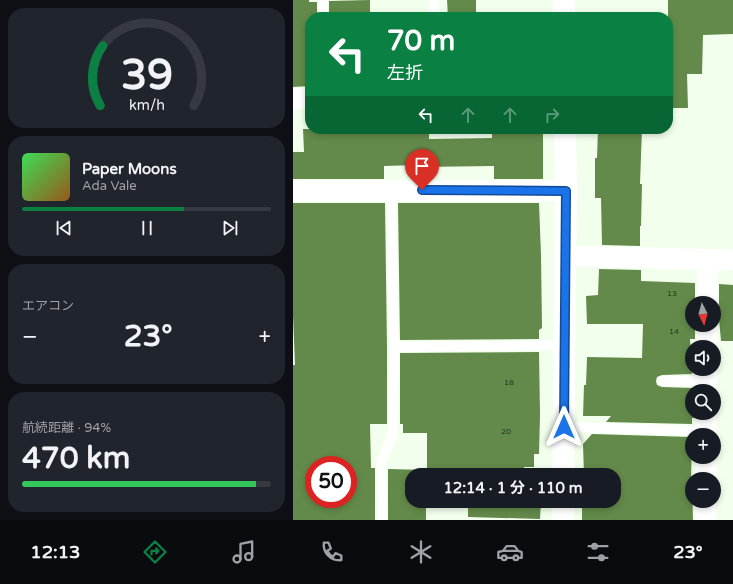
<!DOCTYPE html>
<html lang="ja">
<head>
<meta charset="utf-8">
<style>
	:root { --surface:#171b24; --page:#20242c; --text:#f1f3f6; --muted:#9ea1a6; --line:#363941; --accent:#0b8043 }
	body { margin:0; font-family:"Varela Round","Noto Sans JP",sans-serif; background:var(--page); color:var(--text); height:100vh; display:flex; flex-direction:column; font-size:15px; white-space:nowrap }
	* { box-sizing:border-box; margin:0 }
	p { font-size:13px; color:var(--muted) }
	.icon { flex:none; width:22px; height:22px; fill:none; stroke:currentColor; stroke-width:2; stroke-linecap:round; stroke-linejoin:round }
	.map { position:relative; flex:1; overflow:hidden }
	.panel { display:flex; flex-direction:column; gap:8px; padding:8px; background:#0d0f14; width:293px }
	.panel>* { flex:none }
	.hud { position:absolute; left:12px; top:12px; width:368px; height:122px; border-radius:16px; box-shadow:0 2px 6px #0003; background:#0b8043; color:#fff; overflow:hidden }
	.needle { width:26px; rotate:174deg }
	.controls { position:absolute; left:392px; top:296px; display:grid; gap:8px }
	.controls a { display:grid; place-items:center; width:36px; height:36px; border-radius:50%; background:var(--surface); box-shadow:0 2px 6px #0003; font-size:20px }
	.speed { position:absolute; left:12px; top:456px; display:flex; gap:8px; font-size:20px; font-weight:700; text-align:center }
	.speed>* { display:grid; place-content:center; width:52px; height:52px; border-radius:50%; background:var(--surface); box-shadow:0 2px 6px #0003; line-height:1 }
	.speed .limit { border:6px solid #d22; background:#fff; color:#111 }
	.pin { position:absolute; display:grid; place-items:center; width:34px; height:34px; color:#fff; margin:-41px -17px; border-radius:50% 50% 50% 0; rotate:-45deg; box-shadow:0 0 4px #0007 }
	.pin .icon { rotate:45deg }
	.me { position:absolute; width:44px; margin:-22px; rotate:0deg; stroke-linejoin:round; filter:drop-shadow(0 0 3px #0008) }
	.turn { display:flex; align-items:center; gap:14px; height:84px; padding:0 16px; font-size:18px }
	.turn .icon { width:52px; height:52px; stroke-width:2.5 }
	.turn b { display:block; font-size:28px; line-height:34px }
	.lanes { display:flex; align-items:center; height:38px; padding:0 16px; background:#0003; justify-content:center; gap:20px; direction:ltr }
	.lanes .off { opacity:.35 }
	.big { font-size:30px; font-weight:700; line-height:1.1 }
	.panel .card { flex:1; display:flex; flex-direction:column; justify-content:center; gap:6px; min-width:0; padding:0 14px; border-radius:16px; background:var(--page) }
	.panel .dial { align-items:center; gap:0 }
	.dial svg { height:104px; overflow:visible; fill:none; stroke:var(--line); stroke-width:7; stroke-linecap:round; text-anchor:middle }
	.dial text { fill:var(--text); stroke:none }
	.song { display:flex; align-items:center; gap:12px }
	.cover { width:48px; height:48px; border-radius:6px; background:linear-gradient(135deg,hsl(130 70% 55%),hsl(30 70% 35%)) }
	.played { height:4px; border-radius:2px; background:linear-gradient(90deg,var(--accent) 65%,var(--line) 65%) }
	.keys { display:flex; justify-content:space-around; direction:ltr }
	.heat { display:flex; justify-content:space-between; align-items:center; font-size:22px; direction:ltr }
	.charge { height:6px; border-radius:3px; background:linear-gradient(90deg,#34c759 94%,var(--line) 0) }
	.trip { position:absolute; left:112px; top:468px; width:216px; height:40px; border-radius:16px; background:var(--surface); box-shadow:0 2px 6px #0003; font-weight:700; line-height:40px; text-align:center }
	.tab-bar { display:flex; height:64px; justify-content:space-around; align-items:center; background:#090b0e; color:var(--muted) }
	.tab-bar .icon { width:28px; height:28px }
	.tab-bar .on { color:var(--accent) }
	.tab-bar b { font-size:18px; color:var(--text) }
	main { display:flex; flex:1; min-height:0 }
	.map>svg:first-child { display:block }
</style>
</head>
<body>
<main>
<section class="panel">
<div class="card dial"><svg viewBox="0 0 100 80">
<path d="M14 69A42 42 0 1 1 86 69"/>
<path d="M14 69A42 42 0 0 1 16 23" stroke="#0b8043"/>
<text x="50" y="56" font-size="32" font-weight="700">39</text>
<text x="50" y="72" font-size="11">km/h</text>
</svg></div>
<div class="card">
<div class="song"><i class="cover"></i><div><b>Paper Moons</b><p>Ada Vale</p></div></div>
<div class="played"></div>
<div class="keys"><svg class="icon" aria-label="previous" viewBox="0 0 24 24"><path d="M18 5L8 12l10 7zM5 5v14"/></svg><svg class="icon" aria-label="pause" viewBox="0 0 24 24"><path d="M8 5v14M16 5v14"/></svg><svg class="icon" aria-label="next" viewBox="0 0 24 24"><path d="M6 5l10 7-10 7zM19 5v14"/></svg></div>
</div>
<div class="card"><p>エアコン</p>
<div class="heat"><a>−</a><b class="big">23°</b><a>+</a></div>
</div>
<div class="card"><p>航続距離 · 94%</p><b class="big">470 km</b><div class="charge"></div></div>
</section>
<div class="map">
<svg width="440" height="520" viewBox="0 0 440 520">
	<rect width="100%" height="100%" fill="#f2ffec"/>
	<g fill="#638a4a" fill-rule="evenodd">
		<polygon points="0,0 16,0 16,2 24,2 24,17 17,17 17,86 0,87"/>
		<polygon points="77,0 77,17 36,17 36,1"/>
		<polygon points="154,0 183,0 183,17 155,17"/>
		<polygon points="375,0 440,0 440,34 410,35 409,74 394,74 395,108 375,108"/>
		<polygon points="10,129 136,129 136,139 199,138 199,129 250,129 250,179 201,179 201,166 125,167 125,165 91,166 91,179 0,179 0,152 11,152"/>
		<polygon points="305,129 349,129 347,184 349,184 348,226 347,226 347,246 309,245 308,198 302,198 302,158 304,158"/>
		<path d="M0,203H92L94,347V424H77L78,468H82V520H0V365H2L0,315ZM21,465H55V499H21Z"/>
		<polygon points="105,203 246,203 248,255 249,328 246,330 246,339 107,340"/>
		<polygon points="306,269 348,270 348,281 402,283 402,303 399,303 399,325 402,325 402,339 397,339 399,374 369,375 364,377 363,381 364,385 369,387 400,388 400,389 401,389 401,391 399,391 399,413 401,413 401,418 399,418 399,424 313,422 318,416 290,416 291,385 293,385 294,357 349,358 350,324 294,324 293,296 305,295"/>
		<polygon points="426,284 440,285 440,341 428,341 425,308 426,303"/>
		<polygon points="246,352 247,415 246,454 241,454 241,467 231,467 231,475 119,475 119,501 248,501 247,519 175,517 175,503 133,503 133,520 95,520 95,469 134,470 134,433 110,433 110,424 107,424 107,353"/>
		<polygon points="299,434 399,437 398,482 399,482 400,520 289,520 289,501 321,501 321,475 291,475 290,444"/>
	</g>
	<g fill="none" stroke-linecap="round" stroke-linejoin="round">
		<g stroke="#fff" stroke-width="10">
			<polyline points="30,0 30,17"/>
			<polyline points="141,0 141,17"/>
			<polyline points="101,347 271,345"/>
			<polyline points="369,381 413,381"/>
			<polyline points="271,427 413,431"/>
			<polyline points="89,520 88,462 100,435 101,347 98,190"/>
		</g>
		<g stroke="#fff" stroke-width="21">
			<polyline points="0,99 17,98"/>
			<polyline points="0,191 273,191"/>
			<polyline points="272,256 440,260"/>
			<polyline points="414,303 415,260"/>
			<polyline points="414,347 414,325"/>
			<polyline points="413,391 414,369"/>
			<polyline points="413,435 413,413"/>
			<polyline points="413,479 413,457"/>
			<polyline points="412,520 413,501"/>
		</g>
		<g stroke="#fff" stroke-width="22">
			<polyline points="271,0 271,17"/>
			<polyline points="270,475 273,191 272,129"/>
			<polyline points="270,520 270,501"/>
		</g>
	</g>
	<g fill="none" stroke-linecap="round" stroke-linejoin="round">
		<defs>
			<polyline id="route" points="129,190 273,191 271,427"/>
		</defs>
		<use href="#route" stroke="#114b97" stroke-width="10"/>
		<use href="#route" stroke="#1a73e8" stroke-width="7"/>
	</g>
	<g text-anchor="middle" stroke-width="4" stroke-linejoin="round" paint-order="stroke">
		<g font-size="8" fill="#2c3924">
			<text x="379" y="296">13</text>
			<text x="381" y="334">14</text>
			<text x="216" y="385">18</text>
			<text x="213" y="434">20</text>
		</g>
	</g>
</svg>
<div class="controls">
<a><svg class="needle" viewBox="-14 -14 28 28"><path d="M0-13l5 13h-10z" fill="#e53935"/><path d="M0 13l5-13h-10z" fill="#9ea1a6"/></svg></a>
<a><svg class="icon" aria-label="sound" viewBox="0 0 24 24"><path d="M4 9h4l5-4v14l-5-4H4zM17 9q2 3 0 6"/></svg></a>
<a><svg class="icon" aria-label="search" viewBox="0 0 24 24"><circle cx="10" cy="10" r="6"/><path d="M15 15l6 6"/></svg></a>
<a>+</a>
<a>−</a>
</div>
<div class="speed"><div class="limit">50</div></div>
<div class="pin" style="left:129px;top:190px;background:#d93025"><svg class="icon" aria-label="arrive" viewBox="0 0 24 24"><path d="M6 21V4h12l-3 4 3 4H6"/></svg></div>
<svg class="me" style="left:271px;top:427px" viewBox="-20 -20 40 40"><path d="M0-17L14 15 0 8-14 15z" fill="#1a73e8" stroke="#fff" stroke-width="4"/></svg>
<div class="trip">12:14 · 1 分 · 110 m</div>
<div class="hud">
<div class="turn"><svg class="icon" aria-label="left" viewBox="0 0 24 24"><path d="M17 20v-9H6M10 6l-5 5 5 5"/></svg><div><b>70 m</b>左折</div></div>
<div class="lanes"><svg class="icon" aria-label="left" viewBox="0 0 24 24"><path d="M17 20v-9H6M10 6l-5 5 5 5"/></svg><svg class="icon off" aria-label="ahead" viewBox="0 0 24 24"><path d="M12 20V5M6 11l6-6 6 6"/></svg><svg class="icon off" aria-label="ahead" viewBox="0 0 24 24"><path d="M12 20V5M6 11l6-6 6 6"/></svg><svg class="icon off" aria-label="right" viewBox="0 0 24 24"><path d="M7 20v-9h11M14 6l5 5-5 5"/></svg></div>
</div>
</div>
</main>
<nav class="tab-bar">
<b>12:13</b>
<svg class="icon on" aria-label="directions" viewBox="0 0 24 24"><path d="M12 3l9 9-9 9-9-9zM9 14v-3h6M13 9l2 2-2 2"/></svg>
<svg class="icon" aria-label="music" viewBox="0 0 24 24"><path d="M9 18V5l10-2v13"/><circle cx="6" cy="18" r="3"/><circle cx="16" cy="16" r="3"/></svg>
<svg class="icon" aria-label="phone" viewBox="0 0 24 24"><path d="M5 4h4l2 5-3 2q2 4 5 5l2-3 5 2v4C11 20 4 13 5 4z"/></svg>
<svg class="icon" aria-label="climate" viewBox="0 0 24 24"><path d="M12 3v18M4 7l16 10M4 17L20 7"/></svg>
<svg class="icon" aria-label="car" viewBox="0 0 24 24"><path d="M5 17H2v-5l4-1 3-4h7l3 4 3 1v5h-3M9 17h6M6 11h13"/><circle cx="7" cy="17" r="2"/><circle cx="17" cy="17" r="2"/></svg>
<svg class="icon" aria-label="filters" viewBox="0 0 24 24"><path d="M4 7h16M4 17h16"/><circle cx="9" cy="7" r="2"/><circle cx="15" cy="17" r="2"/></svg>
<b>23°</b>
</nav>
</body>
</html>
